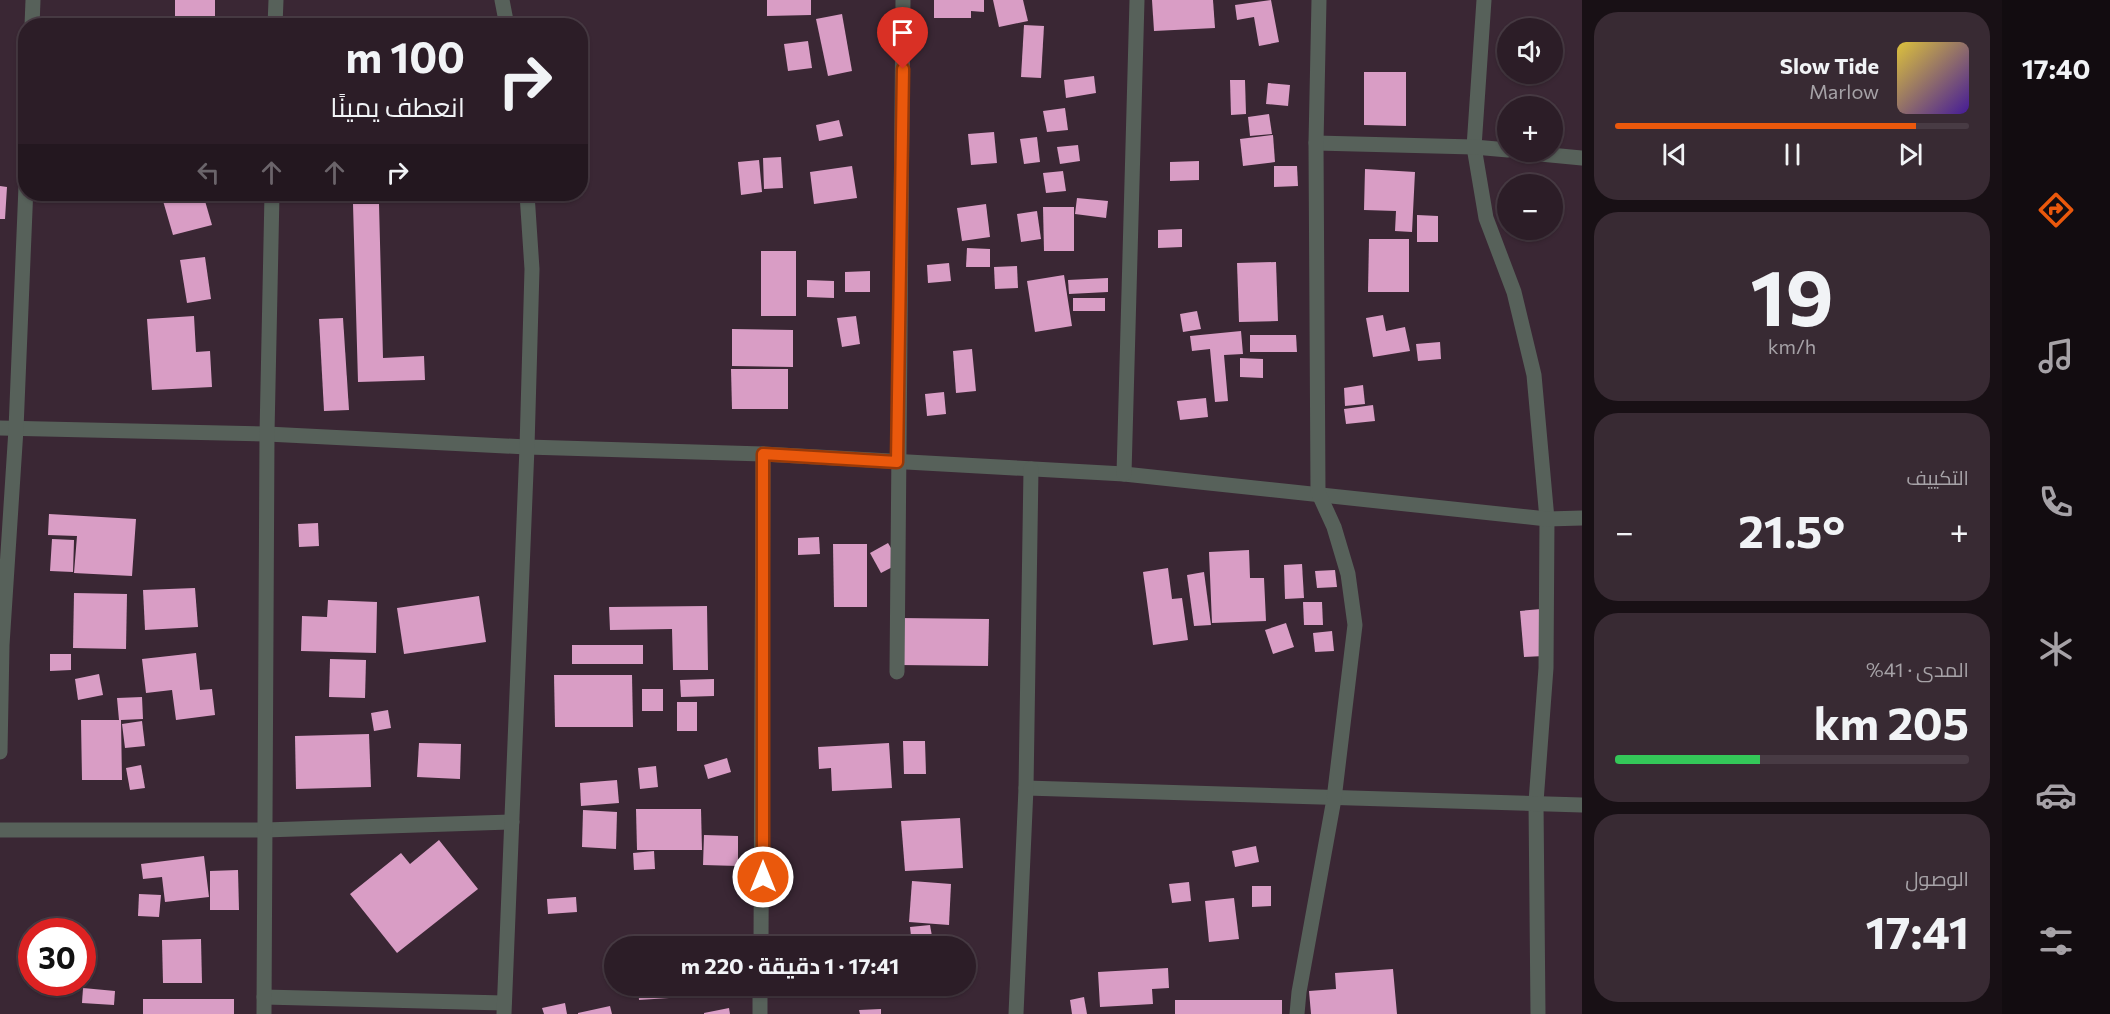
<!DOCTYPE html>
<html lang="ar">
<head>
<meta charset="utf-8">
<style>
	:root { --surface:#2c1d27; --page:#382a33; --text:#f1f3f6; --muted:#a6a2a7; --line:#483b44; --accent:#ea580c }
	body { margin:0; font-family:Commissioner,Cairo,sans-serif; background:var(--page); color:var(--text); direction:rtl; height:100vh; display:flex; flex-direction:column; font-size:22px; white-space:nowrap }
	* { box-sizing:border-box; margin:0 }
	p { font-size:20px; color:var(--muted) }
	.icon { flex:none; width:33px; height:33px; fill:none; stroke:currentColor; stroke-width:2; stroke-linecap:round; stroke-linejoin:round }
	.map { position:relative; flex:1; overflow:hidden; direction:ltr }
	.side { display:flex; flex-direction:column; gap:12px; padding:12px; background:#181015; width:420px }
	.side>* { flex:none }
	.top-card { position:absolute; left:18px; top:18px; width:570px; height:183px; border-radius:24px; box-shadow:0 2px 4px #0004,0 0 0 2px var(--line); direction:rtl; background:#2c1d27; color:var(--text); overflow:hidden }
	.tools { position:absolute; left:1497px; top:18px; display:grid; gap:12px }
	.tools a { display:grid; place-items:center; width:66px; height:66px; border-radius:50%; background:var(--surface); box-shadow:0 2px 4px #0004,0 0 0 2px var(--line); font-size:30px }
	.speed { position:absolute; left:18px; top:918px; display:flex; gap:12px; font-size:30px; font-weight:700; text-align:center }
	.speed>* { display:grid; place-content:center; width:78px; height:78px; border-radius:50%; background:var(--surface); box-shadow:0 2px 4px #0004,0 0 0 2px var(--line); line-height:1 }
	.speed .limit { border:9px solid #d22; background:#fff; color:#111 }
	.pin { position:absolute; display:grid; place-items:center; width:51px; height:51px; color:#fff; margin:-62px -26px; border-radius:50% 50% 50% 0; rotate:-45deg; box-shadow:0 0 6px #0007 }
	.pin .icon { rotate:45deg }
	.me { position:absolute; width:66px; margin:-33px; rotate:0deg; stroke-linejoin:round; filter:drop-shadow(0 0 4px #0008) }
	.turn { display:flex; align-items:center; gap:21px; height:126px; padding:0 24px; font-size:27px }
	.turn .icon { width:78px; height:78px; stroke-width:2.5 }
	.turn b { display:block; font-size:42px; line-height:51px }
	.lanes { display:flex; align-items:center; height:57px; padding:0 24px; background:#0003; justify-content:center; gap:30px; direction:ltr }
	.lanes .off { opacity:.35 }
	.big { font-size:45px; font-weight:700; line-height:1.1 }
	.side .card { flex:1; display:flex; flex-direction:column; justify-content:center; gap:9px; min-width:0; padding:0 21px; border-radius:24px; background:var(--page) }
	.side .dial { align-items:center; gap:0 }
	.dial b { font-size:78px; line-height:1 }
	.song { display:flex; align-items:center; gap:18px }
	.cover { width:72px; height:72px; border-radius:9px; background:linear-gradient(135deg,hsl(50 70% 55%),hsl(260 70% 35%)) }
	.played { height:6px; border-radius:3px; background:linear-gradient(90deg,var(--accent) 85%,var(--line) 85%) }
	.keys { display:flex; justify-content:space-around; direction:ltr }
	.heat { display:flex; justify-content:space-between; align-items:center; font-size:33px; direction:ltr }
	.charge { height:9px; border-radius:4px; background:linear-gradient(90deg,#34c759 41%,var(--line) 0) }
	.trip { position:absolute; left:604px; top:936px; width:372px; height:60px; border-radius:30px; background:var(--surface); box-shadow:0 2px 4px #0004,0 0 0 2px var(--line); font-weight:700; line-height:60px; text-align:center; direction:rtl }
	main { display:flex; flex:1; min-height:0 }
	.tabs { display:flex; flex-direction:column; width:108px; justify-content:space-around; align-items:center; background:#120c10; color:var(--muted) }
	.tabs .icon { width:42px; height:42px }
	.tabs .active { color:var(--accent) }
	.tabs b { font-size:27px; color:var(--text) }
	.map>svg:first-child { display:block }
</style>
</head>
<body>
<main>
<nav class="tabs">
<b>17:40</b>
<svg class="icon active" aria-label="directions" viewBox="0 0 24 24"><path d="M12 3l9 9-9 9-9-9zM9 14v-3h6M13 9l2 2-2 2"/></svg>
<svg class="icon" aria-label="music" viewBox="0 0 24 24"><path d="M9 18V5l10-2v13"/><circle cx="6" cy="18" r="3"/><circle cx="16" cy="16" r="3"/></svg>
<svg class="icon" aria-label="phone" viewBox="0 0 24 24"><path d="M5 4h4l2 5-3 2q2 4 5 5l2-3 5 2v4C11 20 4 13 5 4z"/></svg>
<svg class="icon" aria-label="climate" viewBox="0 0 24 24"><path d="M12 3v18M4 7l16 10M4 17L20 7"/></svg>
<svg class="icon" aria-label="car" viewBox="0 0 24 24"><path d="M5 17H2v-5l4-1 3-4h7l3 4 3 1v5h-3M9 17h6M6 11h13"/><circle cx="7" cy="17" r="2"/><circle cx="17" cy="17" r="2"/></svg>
<svg class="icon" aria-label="filters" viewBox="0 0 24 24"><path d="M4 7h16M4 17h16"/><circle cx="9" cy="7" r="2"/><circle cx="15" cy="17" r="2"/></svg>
</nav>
<section class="side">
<div class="card">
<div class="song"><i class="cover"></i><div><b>Slow Tide</b><p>Marlow</p></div></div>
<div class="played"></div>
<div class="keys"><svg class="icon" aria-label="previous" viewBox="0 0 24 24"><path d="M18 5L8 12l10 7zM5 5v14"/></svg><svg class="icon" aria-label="pause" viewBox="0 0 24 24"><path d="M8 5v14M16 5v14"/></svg><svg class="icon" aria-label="next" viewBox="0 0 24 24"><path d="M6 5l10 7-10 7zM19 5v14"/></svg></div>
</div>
<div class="card dial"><b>19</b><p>km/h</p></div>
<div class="card"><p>التكييف</p>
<div class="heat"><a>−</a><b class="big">21.5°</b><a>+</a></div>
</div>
<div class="card"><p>المدى · 41%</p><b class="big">205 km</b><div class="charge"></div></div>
<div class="card"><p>الوصول</p><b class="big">17:41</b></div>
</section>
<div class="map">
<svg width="1582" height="1014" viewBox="0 0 1582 1014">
	<rect width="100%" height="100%" fill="#3a2734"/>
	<g fill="#d99dc5">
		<rect x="175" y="0" width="40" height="26"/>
		<polygon points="767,0 811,0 811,15 767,16"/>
		<polygon points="934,0 984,0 984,12 971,11 971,18 934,18"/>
		<polygon points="993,0 1023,0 1028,21 999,27"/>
		<polygon points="1152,0 1213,0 1215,28 1154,31"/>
		<polygon points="1271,0 1279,42 1259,46 1254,17 1237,20 1235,5"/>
		<polygon points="842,14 852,71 828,76 816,19"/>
		<polygon points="1024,25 1044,26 1041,78 1021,77"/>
		<polygon points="808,41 812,68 788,71 784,44"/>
		<polygon points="1364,72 1406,72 1406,126 1364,125"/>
		<polygon points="1094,76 1096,93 1066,98 1064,80"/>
		<polygon points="1230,80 1245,80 1246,114 1231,115"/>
		<polygon points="1268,83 1290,85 1288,106 1266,104"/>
		<polygon points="1065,108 1068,130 1047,132 1043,111"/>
		<polygon points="1269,114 1272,134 1250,136 1248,117"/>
		<polygon points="839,120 843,136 819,141 816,125"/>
		<polygon points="994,132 997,163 971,165 968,134"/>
		<polygon points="1273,135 1275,162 1243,166 1240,139"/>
		<polygon points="1037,137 1040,162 1024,164 1020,139"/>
		<polygon points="1078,145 1080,161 1060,164 1057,147"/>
		<polygon points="781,157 783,188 764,189 763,158"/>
		<polygon points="759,160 762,192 741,195 738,162"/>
		<polygon points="1199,161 1199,180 1170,181 1170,162"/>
		<polygon points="852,166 857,198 814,204 810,172"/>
		<polygon points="1274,166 1297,166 1298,186 1274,187"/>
		<polygon points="1365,169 1415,172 1412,232 1395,231 1396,211 1364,210"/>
		<polygon points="1063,171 1066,191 1046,193 1043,173"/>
		<polygon points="0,186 7,187 5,219 0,219"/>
		<polygon points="161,194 203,194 212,225 173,235"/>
		<polygon points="1077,198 1108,201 1106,218 1075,214"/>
		<polygon points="353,204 379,204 383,358 424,356 425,380 358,382"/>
		<polygon points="986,204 990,237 962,241 957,208"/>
		<polygon points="1043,207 1074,207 1074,251 1044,251"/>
		<polygon points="1037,211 1041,239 1021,242 1017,214"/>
		<polygon points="1417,215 1438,216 1438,242 1417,242"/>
		<polygon points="1182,229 1182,247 1158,248 1158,230"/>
		<polygon points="1369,239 1409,239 1409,292 1368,292"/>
		<polygon points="967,248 990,249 990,267 966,267"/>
		<rect x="761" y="251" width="35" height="65"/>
		<polygon points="205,257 211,299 187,303 180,260"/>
		<polygon points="1276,262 1278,321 1239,322 1237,263"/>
		<polygon points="949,263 951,281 928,283 927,265"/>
		<polygon points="1017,266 1018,288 995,289 994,267"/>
		<polygon points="870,271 870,292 845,292 845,272"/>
		<polygon points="1064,275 1072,326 1035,332 1027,281"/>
		<polygon points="1108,278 1108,292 1069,294 1068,280"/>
		<polygon points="807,280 834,281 834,298 807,297"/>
		<rect x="1073" y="298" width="32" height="13"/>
		<polygon points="1197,311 1201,329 1183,332 1180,314"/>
		<polygon points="1383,315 1386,331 1405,327 1410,351 1373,357 1366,318"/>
		<polygon points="194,316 196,352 210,351 212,387 152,390 147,319"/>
		<polygon points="856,316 860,344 842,347 837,318"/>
		<polygon points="343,318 349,410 324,411 319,319"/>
		<polygon points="732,329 793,330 793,367 732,366"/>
		<polygon points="1241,331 1243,354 1224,355 1228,401 1215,402 1210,349 1192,351 1190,336"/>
		<polygon points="1250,335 1296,335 1297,352 1250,352"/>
		<polygon points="1440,342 1441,359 1418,361 1416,344"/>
		<polygon points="972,349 976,391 956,393 953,351"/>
		<polygon points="1240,358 1263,359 1263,378 1240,377"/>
		<polygon points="731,369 788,369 788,409 732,409"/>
		<polygon points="1363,385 1365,404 1345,406 1344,388"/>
		<polygon points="944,392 946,414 927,416 925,394"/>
		<polygon points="1206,398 1208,417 1180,420 1177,401"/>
		<polygon points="1373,405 1375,421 1346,424 1344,409"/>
		<polygon points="49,514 136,519 132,576 74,573 77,536 48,535"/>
		<polygon points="318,523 319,546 299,547 298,524"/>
		<polygon points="819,537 820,554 798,555 798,538"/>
		<polygon points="52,539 74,540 73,572 50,571"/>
		<polygon points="888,543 900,563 881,573 870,553"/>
		<polygon points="833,544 867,544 867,607 834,607"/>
		<polygon points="1249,550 1250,578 1264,578 1266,621 1212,623 1209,552"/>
		<polygon points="1302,564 1304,598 1285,599 1284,565"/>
		<polygon points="1168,568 1172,599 1182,598 1188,640 1153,645 1143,572"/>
		<polygon points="1335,570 1337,587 1317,588 1315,571"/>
		<polygon points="1204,572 1211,625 1194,626 1187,575"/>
		<polygon points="195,588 198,627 145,630 143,590"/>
		<polygon points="74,593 127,594 126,649 73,648"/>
		<polygon points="479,596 486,642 404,654 397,608"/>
		<polygon points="328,600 377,602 376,653 301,651 302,616 327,617"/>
		<polygon points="1303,602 1322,602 1323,625 1304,625"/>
		<polygon points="707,606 708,670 673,670 672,629 610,630 609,607"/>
		<polygon points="1541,609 1544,656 1524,657 1520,611"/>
		<polygon points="899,618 989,619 988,666 899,665"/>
		<polygon points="1286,623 1294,647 1273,654 1265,630"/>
		<polygon points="1332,631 1334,651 1315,652 1313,633"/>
		<rect x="572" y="645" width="71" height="19"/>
		<polygon points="196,653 200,690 212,689 215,715 176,720 172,690 146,693 142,659"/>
		<polygon points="50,654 71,654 71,670 50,671"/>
		<polygon points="330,659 366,660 365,698 329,697"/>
		<polygon points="99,674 103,695 78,700 75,679"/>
		<polygon points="554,675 632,675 633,727 555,727"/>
		<polygon points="714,679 714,696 681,697 680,680"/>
		<rect x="642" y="689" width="21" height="22"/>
		<polygon points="142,697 143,719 121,720 122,780 82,780 81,720 119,720 117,698"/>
		<rect x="677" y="702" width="20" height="29"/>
		<polygon points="388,710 391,728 374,731 371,713"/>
		<polygon points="142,721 145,746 125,748 122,724"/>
		<polygon points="369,734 371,787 296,789 295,736"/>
		<polygon points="903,741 925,741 926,774 904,774"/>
		<polygon points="419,743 461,744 460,779 417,777"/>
		<polygon points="889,743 892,788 832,791 831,768 819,769 818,747"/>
		<polygon points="727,758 731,772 708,779 704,765"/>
		<polygon points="141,765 145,788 130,790 126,768"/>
		<polygon points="656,766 658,787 640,789 638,768"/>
		<polygon points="617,780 619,803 581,806 580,783"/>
		<polygon points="636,809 701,809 702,850 637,850"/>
		<polygon points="583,810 617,812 616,849 582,847"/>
		<polygon points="960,818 963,868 905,871 901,821"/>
		<polygon points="704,835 738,836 738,866 703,865"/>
		<polygon points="439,840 478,889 397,953 350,894 401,853 410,864"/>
		<polygon points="1256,846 1259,862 1235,867 1232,851"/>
		<polygon points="654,851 655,869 634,870 633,853"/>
		<polygon points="204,856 209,897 165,902 162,877 143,879 141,864"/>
		<polygon points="238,870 239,910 210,910 210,871"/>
		<polygon points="912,881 951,884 949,925 909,922"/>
		<polygon points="1189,882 1191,901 1172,903 1169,884"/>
		<polygon points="1252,886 1271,886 1271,906 1252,907"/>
		<polygon points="139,894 161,895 159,917 138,916"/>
		<polygon points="576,897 577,912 548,914 547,899"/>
		<polygon points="1234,898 1239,939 1209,942 1205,901"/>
		<polygon points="930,925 933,942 912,945 910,927"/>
		<polygon points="201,939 202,983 163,983 162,940"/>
		<polygon points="681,942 681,946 633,946 633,945"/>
		<polygon points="1168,968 1169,988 1152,989 1153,1004 1100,1007 1098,972"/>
		<polygon points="1393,969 1397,1014 1311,1014 1309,991 1336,989 1335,973"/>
		<polygon points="638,986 683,986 684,997 639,1000"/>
		<polygon points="700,986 734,986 734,996 700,994"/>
		<polygon points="83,988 115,991 114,1005 82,1003"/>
		<polygon points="1084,997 1087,1014 1072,1014 1070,1000"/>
		<rect x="143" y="999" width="91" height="15"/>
		<rect x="1175" y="1000" width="107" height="14"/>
		<polygon points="565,1003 567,1014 544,1014 542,1008"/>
		<polygon points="610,1006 612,1014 578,1014 578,1013"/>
		<polygon points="729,1008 730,1014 704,1014 704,1013"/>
		<polygon points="881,1009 881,1014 860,1014 859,1010"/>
	</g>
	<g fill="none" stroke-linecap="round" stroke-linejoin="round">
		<g stroke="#57615a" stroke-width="15">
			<polyline points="502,0 507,26"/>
			<polyline points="1484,0 1474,147 1486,218 1514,292 1534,375 1547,519 1546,668 1536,802 1538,1014"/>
			<polyline points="32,26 33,0"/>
			<polyline points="275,26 276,0"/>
			<polyline points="1316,143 1474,147 1508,150"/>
			<polyline points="1518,152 1582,158"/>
			<polyline points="0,428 267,434 527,447 763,454 1124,474 1547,519 1582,518"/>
			<polyline points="1124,474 1137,0"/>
			<polyline points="897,672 903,0"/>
			<polyline points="0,752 2,645 16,429 26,186"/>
			<polyline points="1026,788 1582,805"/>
			<polyline points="0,830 265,830 512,822"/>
			<polyline points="761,946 763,454"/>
			<polyline points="264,997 504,1003"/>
			<polyline points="264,1014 267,434 272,194"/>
			<polyline points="504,1014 527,447 532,269 527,194"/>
			<polyline points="760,1014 760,986"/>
			<polyline points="1016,1014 1026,788 1031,469"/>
			<polyline points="1297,1014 1299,992 1334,799 1355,625 1348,574 1334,527 1318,492 1316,143 1319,0"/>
		</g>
	</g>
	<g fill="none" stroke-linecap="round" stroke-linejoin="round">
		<defs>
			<polyline id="route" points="763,877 763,454 897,462 903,69"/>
		</defs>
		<use href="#route" stroke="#983908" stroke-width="15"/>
		<use href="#route" stroke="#ea580c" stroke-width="10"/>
	</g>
</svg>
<div class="tools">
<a><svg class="icon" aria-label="sound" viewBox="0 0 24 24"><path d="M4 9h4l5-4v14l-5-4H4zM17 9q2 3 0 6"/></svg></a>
<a>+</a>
<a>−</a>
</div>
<div class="speed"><div class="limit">30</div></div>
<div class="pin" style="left:903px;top:69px;background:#d93025"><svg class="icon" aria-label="arrive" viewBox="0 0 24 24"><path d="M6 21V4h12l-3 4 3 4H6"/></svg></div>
<svg class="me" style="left:763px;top:877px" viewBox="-20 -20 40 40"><circle r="17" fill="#ea580c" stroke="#fff" stroke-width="3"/><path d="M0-11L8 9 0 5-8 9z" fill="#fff"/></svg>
<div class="trip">17:41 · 1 دقيقة · 220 m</div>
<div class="top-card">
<div class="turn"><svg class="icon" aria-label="right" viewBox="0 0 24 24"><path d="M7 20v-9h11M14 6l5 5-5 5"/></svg><div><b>100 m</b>انعطف يمينًا</div></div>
<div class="lanes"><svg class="icon off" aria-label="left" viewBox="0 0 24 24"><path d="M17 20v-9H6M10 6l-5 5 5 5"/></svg><svg class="icon off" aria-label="ahead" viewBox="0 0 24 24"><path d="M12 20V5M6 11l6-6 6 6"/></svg><svg class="icon off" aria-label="ahead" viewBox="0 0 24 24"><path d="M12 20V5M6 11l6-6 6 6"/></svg><svg class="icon" aria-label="right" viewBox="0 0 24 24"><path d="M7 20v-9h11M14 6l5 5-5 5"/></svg></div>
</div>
</div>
</main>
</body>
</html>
